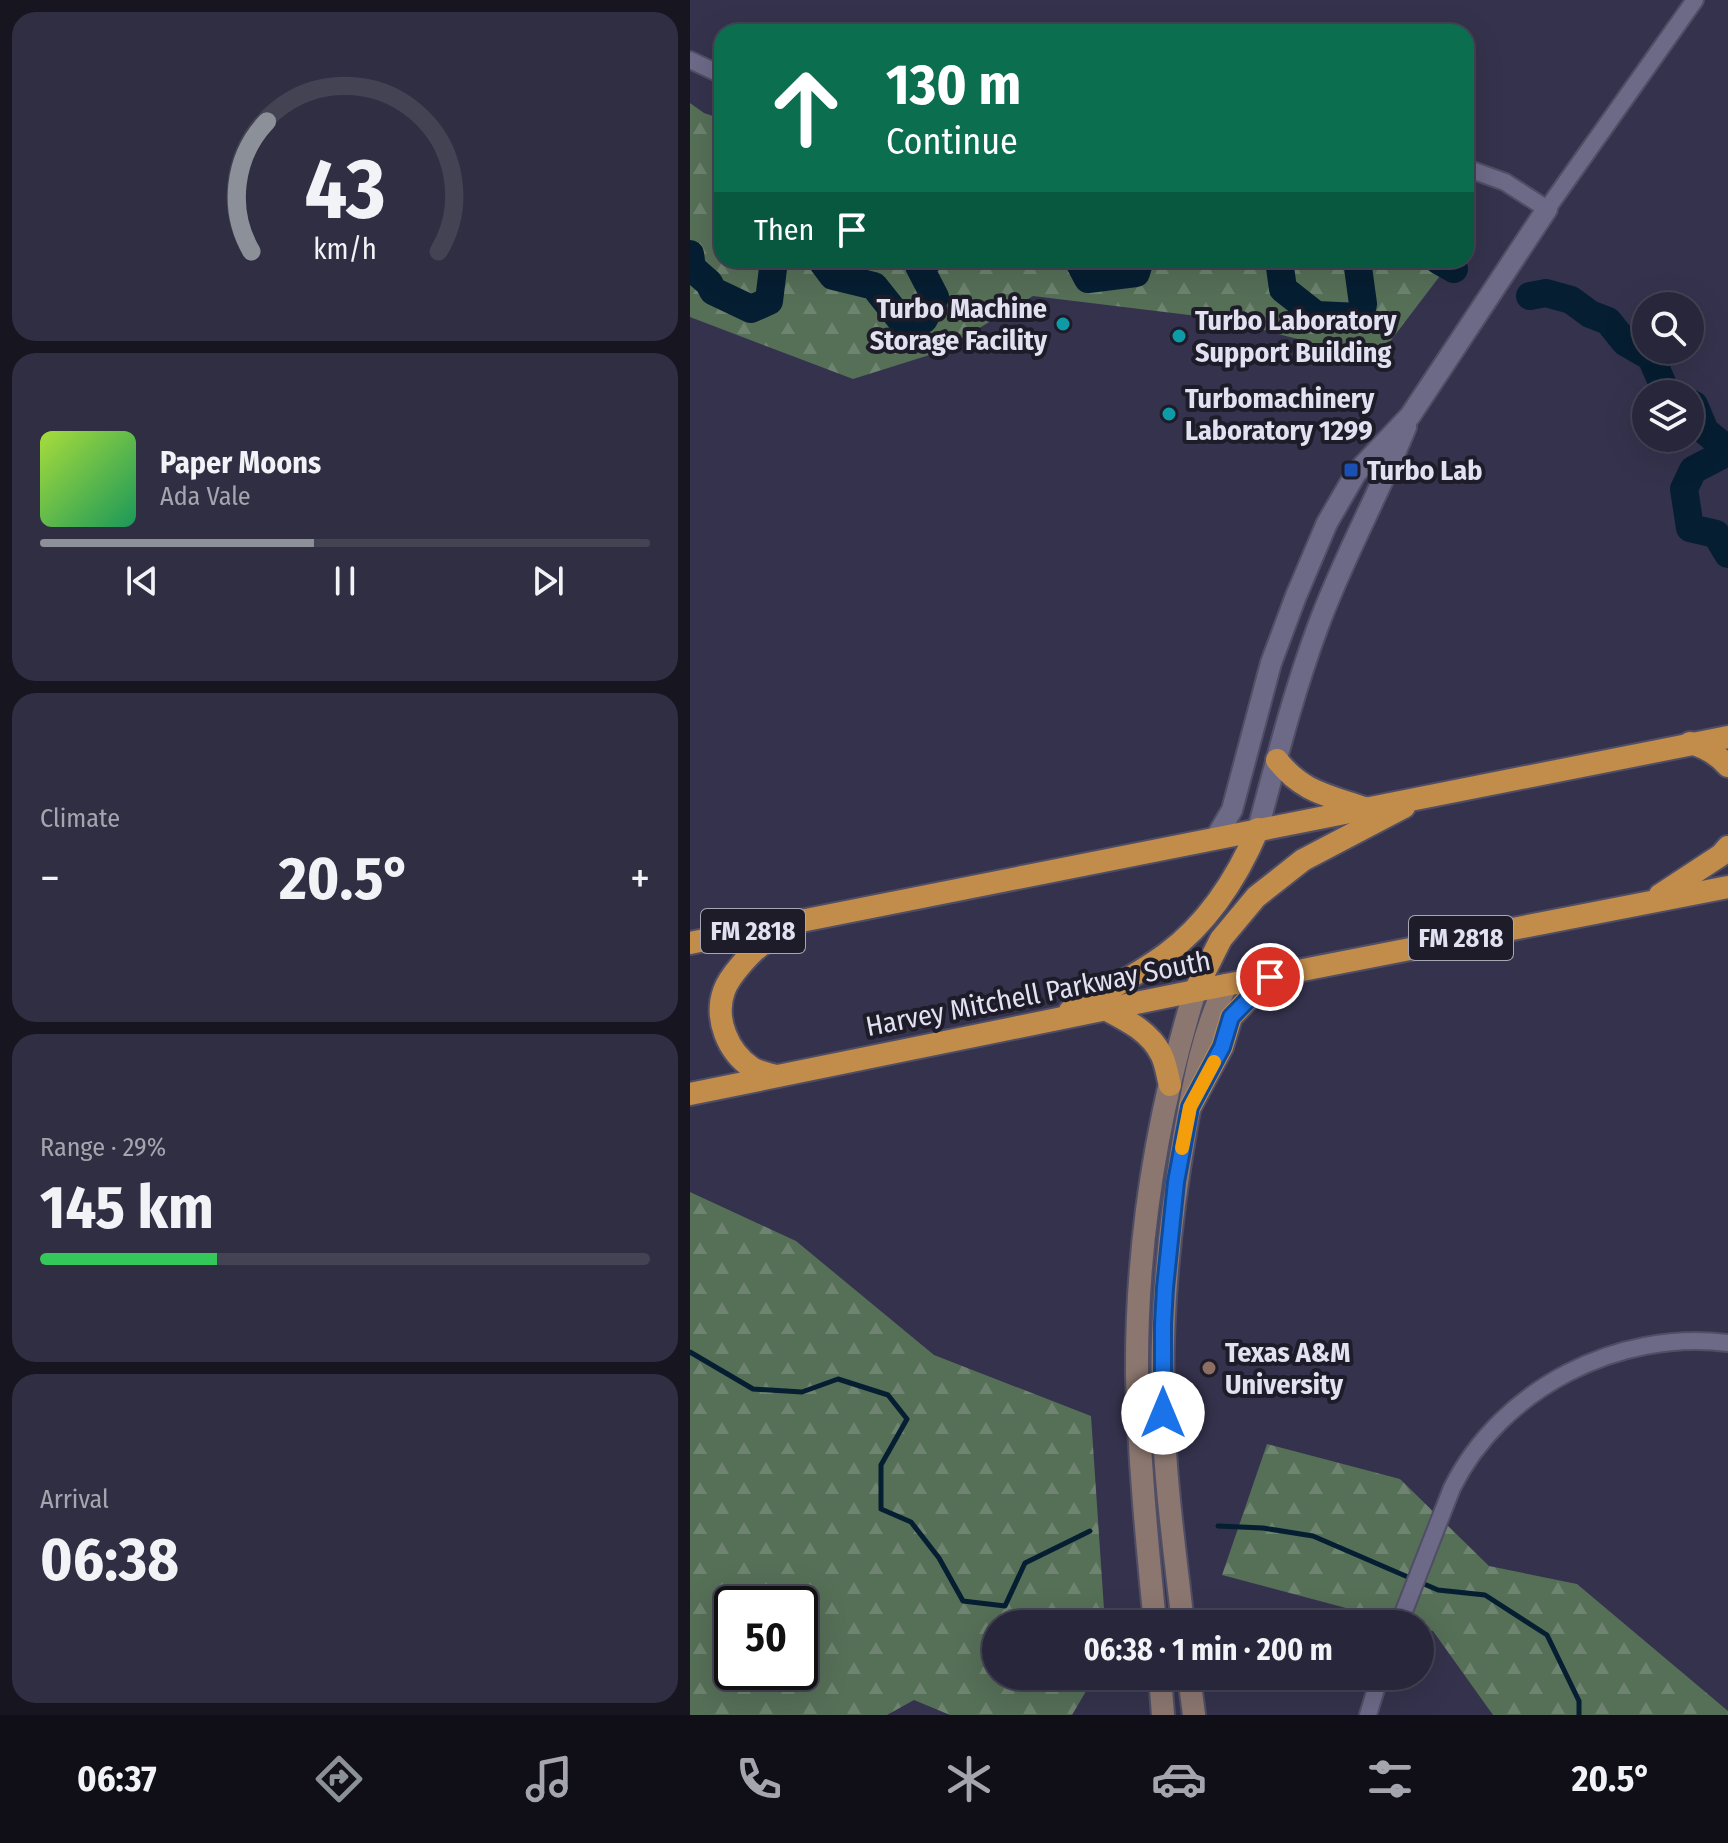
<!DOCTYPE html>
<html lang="en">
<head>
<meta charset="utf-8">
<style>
	:root { --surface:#28263a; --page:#302e42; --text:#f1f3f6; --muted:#a5a5af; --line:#444354; --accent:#8c9099 }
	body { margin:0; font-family:"Fira Sans Condensed",sans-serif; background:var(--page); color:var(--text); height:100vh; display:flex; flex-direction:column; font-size:30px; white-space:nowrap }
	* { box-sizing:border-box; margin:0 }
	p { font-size:26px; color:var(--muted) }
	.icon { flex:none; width:44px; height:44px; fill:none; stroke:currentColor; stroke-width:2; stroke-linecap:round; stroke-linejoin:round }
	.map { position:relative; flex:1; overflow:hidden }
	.side { display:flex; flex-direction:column; gap:12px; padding:12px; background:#161520; width:690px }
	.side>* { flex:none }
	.hud { position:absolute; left:24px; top:24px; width:760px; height:244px; border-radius:24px; box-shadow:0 8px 32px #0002,0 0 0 2px var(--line); background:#0b6e4f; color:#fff; overflow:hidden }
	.buttons { position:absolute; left:942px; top:292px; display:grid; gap:16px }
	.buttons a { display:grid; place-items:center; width:72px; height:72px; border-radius:50%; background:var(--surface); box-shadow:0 8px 32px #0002,0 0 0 2px var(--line); font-size:40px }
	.speed { position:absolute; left:24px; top:1586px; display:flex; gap:16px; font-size:40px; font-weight:700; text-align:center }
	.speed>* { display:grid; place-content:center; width:104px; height:104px; border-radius:50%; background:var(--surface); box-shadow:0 8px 32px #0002,0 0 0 2px var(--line); line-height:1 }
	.speed .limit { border:4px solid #111; border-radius:12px; background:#fff; color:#111 }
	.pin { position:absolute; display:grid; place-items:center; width:68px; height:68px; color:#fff; margin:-34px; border:4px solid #fff; border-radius:50%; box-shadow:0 2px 8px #0007 }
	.me { position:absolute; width:88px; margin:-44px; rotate:0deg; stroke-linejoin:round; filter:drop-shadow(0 0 6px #0008) }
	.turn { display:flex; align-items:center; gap:28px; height:168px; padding:0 40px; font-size:36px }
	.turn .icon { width:104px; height:104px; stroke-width:2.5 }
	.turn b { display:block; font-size:56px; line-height:68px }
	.then { display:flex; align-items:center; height:76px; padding:0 40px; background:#0003; gap:16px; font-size:30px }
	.big { font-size:60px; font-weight:700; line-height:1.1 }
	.side .card { flex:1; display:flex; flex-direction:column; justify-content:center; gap:12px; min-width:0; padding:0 28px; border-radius:24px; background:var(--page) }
	.side .dial { align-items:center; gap:0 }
	.dial svg { height:208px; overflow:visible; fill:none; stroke:var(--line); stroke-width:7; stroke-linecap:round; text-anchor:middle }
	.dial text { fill:var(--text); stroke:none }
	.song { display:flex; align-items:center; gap:24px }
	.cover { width:96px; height:96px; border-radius:12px; background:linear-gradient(135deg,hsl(80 70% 55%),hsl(150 70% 35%)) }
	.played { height:8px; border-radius:4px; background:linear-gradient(90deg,var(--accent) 45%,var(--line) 45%) }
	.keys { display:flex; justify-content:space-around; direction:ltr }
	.heat { display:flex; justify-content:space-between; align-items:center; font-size:44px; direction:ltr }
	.charge { height:12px; border-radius:6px; background:linear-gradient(90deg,#34c759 29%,var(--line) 0) }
	.trip { position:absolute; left:292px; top:1610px; width:452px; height:80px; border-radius:40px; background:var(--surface); box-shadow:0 8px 32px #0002,0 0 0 2px var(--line); font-weight:700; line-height:80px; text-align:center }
	.tab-bar { display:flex; height:128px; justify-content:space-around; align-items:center; background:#100f17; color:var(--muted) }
	.tab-bar .icon { width:56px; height:56px }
	.tab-bar .selected { color:var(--accent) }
	.tab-bar b { font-size:36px; color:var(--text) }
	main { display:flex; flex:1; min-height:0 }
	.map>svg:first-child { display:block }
</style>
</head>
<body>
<main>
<section class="side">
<div class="card dial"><svg viewBox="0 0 100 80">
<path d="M14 69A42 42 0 1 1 86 69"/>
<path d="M14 69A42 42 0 0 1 20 19" stroke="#8c9099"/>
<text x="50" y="56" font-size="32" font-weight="700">43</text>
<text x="50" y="72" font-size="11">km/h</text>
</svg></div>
<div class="card">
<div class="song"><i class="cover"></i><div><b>Paper Moons</b><p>Ada Vale</p></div></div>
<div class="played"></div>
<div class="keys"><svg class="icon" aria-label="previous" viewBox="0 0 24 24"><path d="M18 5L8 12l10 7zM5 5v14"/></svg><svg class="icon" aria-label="pause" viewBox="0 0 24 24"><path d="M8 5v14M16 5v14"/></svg><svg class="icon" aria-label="next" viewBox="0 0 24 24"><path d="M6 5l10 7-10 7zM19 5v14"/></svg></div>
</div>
<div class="card"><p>Climate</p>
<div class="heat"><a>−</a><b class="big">20.5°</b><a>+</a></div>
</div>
<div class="card"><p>Range · 29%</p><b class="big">145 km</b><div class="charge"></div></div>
<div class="card"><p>Arrival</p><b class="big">06:38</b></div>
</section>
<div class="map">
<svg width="1038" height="1715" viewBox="0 0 1038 1715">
	<defs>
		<pattern id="forest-firs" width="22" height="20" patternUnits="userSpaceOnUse" patternTransform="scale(2)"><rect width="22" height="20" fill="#566f57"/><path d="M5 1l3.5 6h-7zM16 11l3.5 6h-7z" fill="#6e8370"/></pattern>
	</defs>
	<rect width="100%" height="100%" fill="#35324d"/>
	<g fill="url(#forest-firs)" fill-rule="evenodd">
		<polygon points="0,103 14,113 32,119 32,260 762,260 686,360 532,319 343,296 249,352 163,379 0,317"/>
		<path d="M0,1192L106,1241L244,1355L401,1416L415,1624H306V1676H405L382,1715H260L224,1700L197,1715H0ZM42,1604H110V1672H42Z"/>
		<polygon points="577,1444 710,1479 799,1566 887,1584 1038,1711 1038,1715 803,1715 743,1631 730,1628 730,1624 716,1624 532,1575"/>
	</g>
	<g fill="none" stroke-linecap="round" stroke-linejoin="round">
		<g stroke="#061e32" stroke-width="5">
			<polyline points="0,1352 63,1389 112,1392 148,1379 198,1395 217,1419 191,1465 191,1509 221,1522 249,1558 273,1601 315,1606 335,1563 400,1531"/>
			<polyline points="528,1526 573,1528 623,1536 748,1590 795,1595 857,1635 889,1701 889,1715"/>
		</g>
		<g stroke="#061e32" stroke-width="28">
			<polyline points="0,254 2,268 19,283 23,291 61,309 79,301 84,260"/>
			<polyline points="131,260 143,276 184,286 211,320 234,319 245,297 229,266 239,260"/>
			<polyline points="388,260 398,279 446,273 450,260"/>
			<polyline points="589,260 593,289 626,315 670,317 673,304 667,260"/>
			<polyline points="748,260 764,269"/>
			<polyline points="840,296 856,293 881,300 900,314 918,321 935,342 961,357 977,394"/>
			<polyline points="1000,403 1004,405 1015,431 1032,445 1030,456 1003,470 994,489 1000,528 1026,534 1038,554"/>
		</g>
		<defs>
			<g id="minor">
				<polyline points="0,60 32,75"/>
				<polyline points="776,168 815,182 857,209 1005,0"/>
				<path d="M709,1624L762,1488C811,1389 928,1329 1038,1343"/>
				<polyline points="678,1715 690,1676"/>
			</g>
			<g id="tertiary">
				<path d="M568,829C586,762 603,694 627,629C652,560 688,496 716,427"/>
				<polyline points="526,837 542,810 581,663 606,596 637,523 666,473 720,416 857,209"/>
			</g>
			<g id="secondary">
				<path d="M465,1624C457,1541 449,1459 447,1375C446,1246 467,1114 505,991"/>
				<path d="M493,1624C485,1553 475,1482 473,1411C470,1317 479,1224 495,1132C504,1082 513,1031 536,985"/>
				<polyline points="470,1676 473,1715"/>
				<polyline points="499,1676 504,1715"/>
			</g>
			<g id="trunk">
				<path d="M1000,743C1016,747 1027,754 1038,766"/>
				<path d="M587,760C612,792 637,795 674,808"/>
				<polyline points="970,895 1031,855 1038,847"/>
				<polyline points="0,943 1038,737"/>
				<polyline points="505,991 531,939 566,897 613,860 714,807"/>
				<path d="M417,1010C438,1021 460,1032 471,1054C476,1063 477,1075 480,1085"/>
				<path d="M380,1011C412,993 446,976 476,954C518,923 548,876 568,829"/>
				<path d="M86,1076C78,1074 69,1072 62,1068C38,1052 24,1019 34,991C39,976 62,951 74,943C82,939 90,936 97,932"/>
				<polyline points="0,1094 505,991 1038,887"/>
				<polyline points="500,1107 532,1047 541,1017 579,977"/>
			</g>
		</defs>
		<use href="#minor" stroke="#504e64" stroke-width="20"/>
		<use href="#tertiary" stroke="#504e64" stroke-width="24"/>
		<use href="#secondary" stroke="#504e64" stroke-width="26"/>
		<use href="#trunk" stroke="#504e64" stroke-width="26"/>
		<use href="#minor" stroke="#6c6a87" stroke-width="16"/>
		<use href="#tertiary" stroke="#6c6a87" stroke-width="20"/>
		<use href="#secondary" stroke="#8c7770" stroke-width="22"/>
		<use href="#trunk" stroke="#c28c4a" stroke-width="22"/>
	</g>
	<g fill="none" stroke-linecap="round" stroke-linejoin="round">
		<defs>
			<polyline id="route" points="473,1413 473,1324 475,1288 486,1182 500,1107 532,1047 541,1017 580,977"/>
		</defs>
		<use href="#route" stroke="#114b97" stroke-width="20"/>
		<use href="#route" stroke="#1a73e8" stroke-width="14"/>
		<polyline stroke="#f59e0b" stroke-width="14" points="492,1148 500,1107 524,1062"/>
	</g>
	<g fill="#0f9aa8" stroke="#1d1c28" stroke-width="3">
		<circle cx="373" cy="324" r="8"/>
		<circle cx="489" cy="336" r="8"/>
		<circle cx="479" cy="414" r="8"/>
	</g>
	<rect fill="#1a4fb4" stroke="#1d1c28" stroke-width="3" x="653" y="462" width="16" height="16" rx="4"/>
	<circle fill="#8d6e63" stroke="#1d1c28" stroke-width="3" cx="519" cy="1368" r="8"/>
	<g text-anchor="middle" stroke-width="8" stroke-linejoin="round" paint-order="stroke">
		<g fill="#1d1c28" stroke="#a7a6b5" stroke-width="2">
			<rect x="11" y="909" width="104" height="44" rx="6"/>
			<rect x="719" y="916" width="104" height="44" rx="6"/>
		</g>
		<g font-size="26" font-weight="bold" fill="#e2e1f2">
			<text x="63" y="940">FM 2818</text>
			<text x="771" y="947">FM 2818</text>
		</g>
		<g font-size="28" font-weight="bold" fill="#e2e1f2" stroke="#1d1c28" text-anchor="start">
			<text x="357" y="318" text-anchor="end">Turbo Machine<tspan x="357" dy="32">Storage Facility</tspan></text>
			<text x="505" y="330">Turbo Laboratory<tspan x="505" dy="32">Support Building</tspan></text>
			<text x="495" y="408">Turbomachinery<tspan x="495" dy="32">Laboratory 1299</tspan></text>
			<text x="677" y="480">Turbo Lab</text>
			<text x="535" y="1362">Texas A&amp;M<tspan x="535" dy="32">University</tspan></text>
		</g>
		<g font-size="28" fill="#e2e1f2" stroke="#1d1c28">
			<text transform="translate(348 993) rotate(-11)" y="10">Harvey Mitchell Parkway South</text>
		</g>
	</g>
</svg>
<div class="buttons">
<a><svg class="icon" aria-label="search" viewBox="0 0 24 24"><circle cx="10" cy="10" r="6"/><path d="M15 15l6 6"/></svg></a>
<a><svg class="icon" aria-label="layers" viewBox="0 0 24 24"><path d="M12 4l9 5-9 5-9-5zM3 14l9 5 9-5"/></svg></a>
</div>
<div class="speed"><div class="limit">50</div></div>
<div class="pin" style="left:580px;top:977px;background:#d93025"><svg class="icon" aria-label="arrive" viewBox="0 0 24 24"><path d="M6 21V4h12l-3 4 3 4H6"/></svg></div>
<svg class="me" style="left:473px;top:1413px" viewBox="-20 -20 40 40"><circle r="19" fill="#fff"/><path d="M0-13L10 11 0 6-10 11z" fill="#1a73e8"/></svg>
<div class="trip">06:38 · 1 min · 200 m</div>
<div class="hud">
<div class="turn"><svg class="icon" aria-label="ahead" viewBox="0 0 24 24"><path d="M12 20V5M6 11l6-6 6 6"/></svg><div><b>130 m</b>Continue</div></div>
<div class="then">Then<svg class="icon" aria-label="arrive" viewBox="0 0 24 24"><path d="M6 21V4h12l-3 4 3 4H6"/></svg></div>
</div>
</div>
</main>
<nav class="tab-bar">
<b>06:37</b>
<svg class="icon selected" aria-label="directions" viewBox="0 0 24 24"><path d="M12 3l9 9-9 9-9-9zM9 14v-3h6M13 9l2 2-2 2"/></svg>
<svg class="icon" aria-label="music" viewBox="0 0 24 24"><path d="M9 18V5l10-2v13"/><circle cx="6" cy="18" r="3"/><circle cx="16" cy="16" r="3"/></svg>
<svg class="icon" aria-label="phone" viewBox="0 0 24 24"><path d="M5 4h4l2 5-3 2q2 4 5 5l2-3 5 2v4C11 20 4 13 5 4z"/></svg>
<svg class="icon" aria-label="climate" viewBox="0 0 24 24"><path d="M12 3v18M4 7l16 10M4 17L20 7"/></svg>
<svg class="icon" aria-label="car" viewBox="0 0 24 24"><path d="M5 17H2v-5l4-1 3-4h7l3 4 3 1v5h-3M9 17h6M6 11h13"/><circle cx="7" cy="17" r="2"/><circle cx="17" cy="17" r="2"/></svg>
<svg class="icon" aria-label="filters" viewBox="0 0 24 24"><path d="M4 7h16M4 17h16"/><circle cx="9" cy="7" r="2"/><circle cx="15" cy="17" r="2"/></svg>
<b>20.5°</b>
</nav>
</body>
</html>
